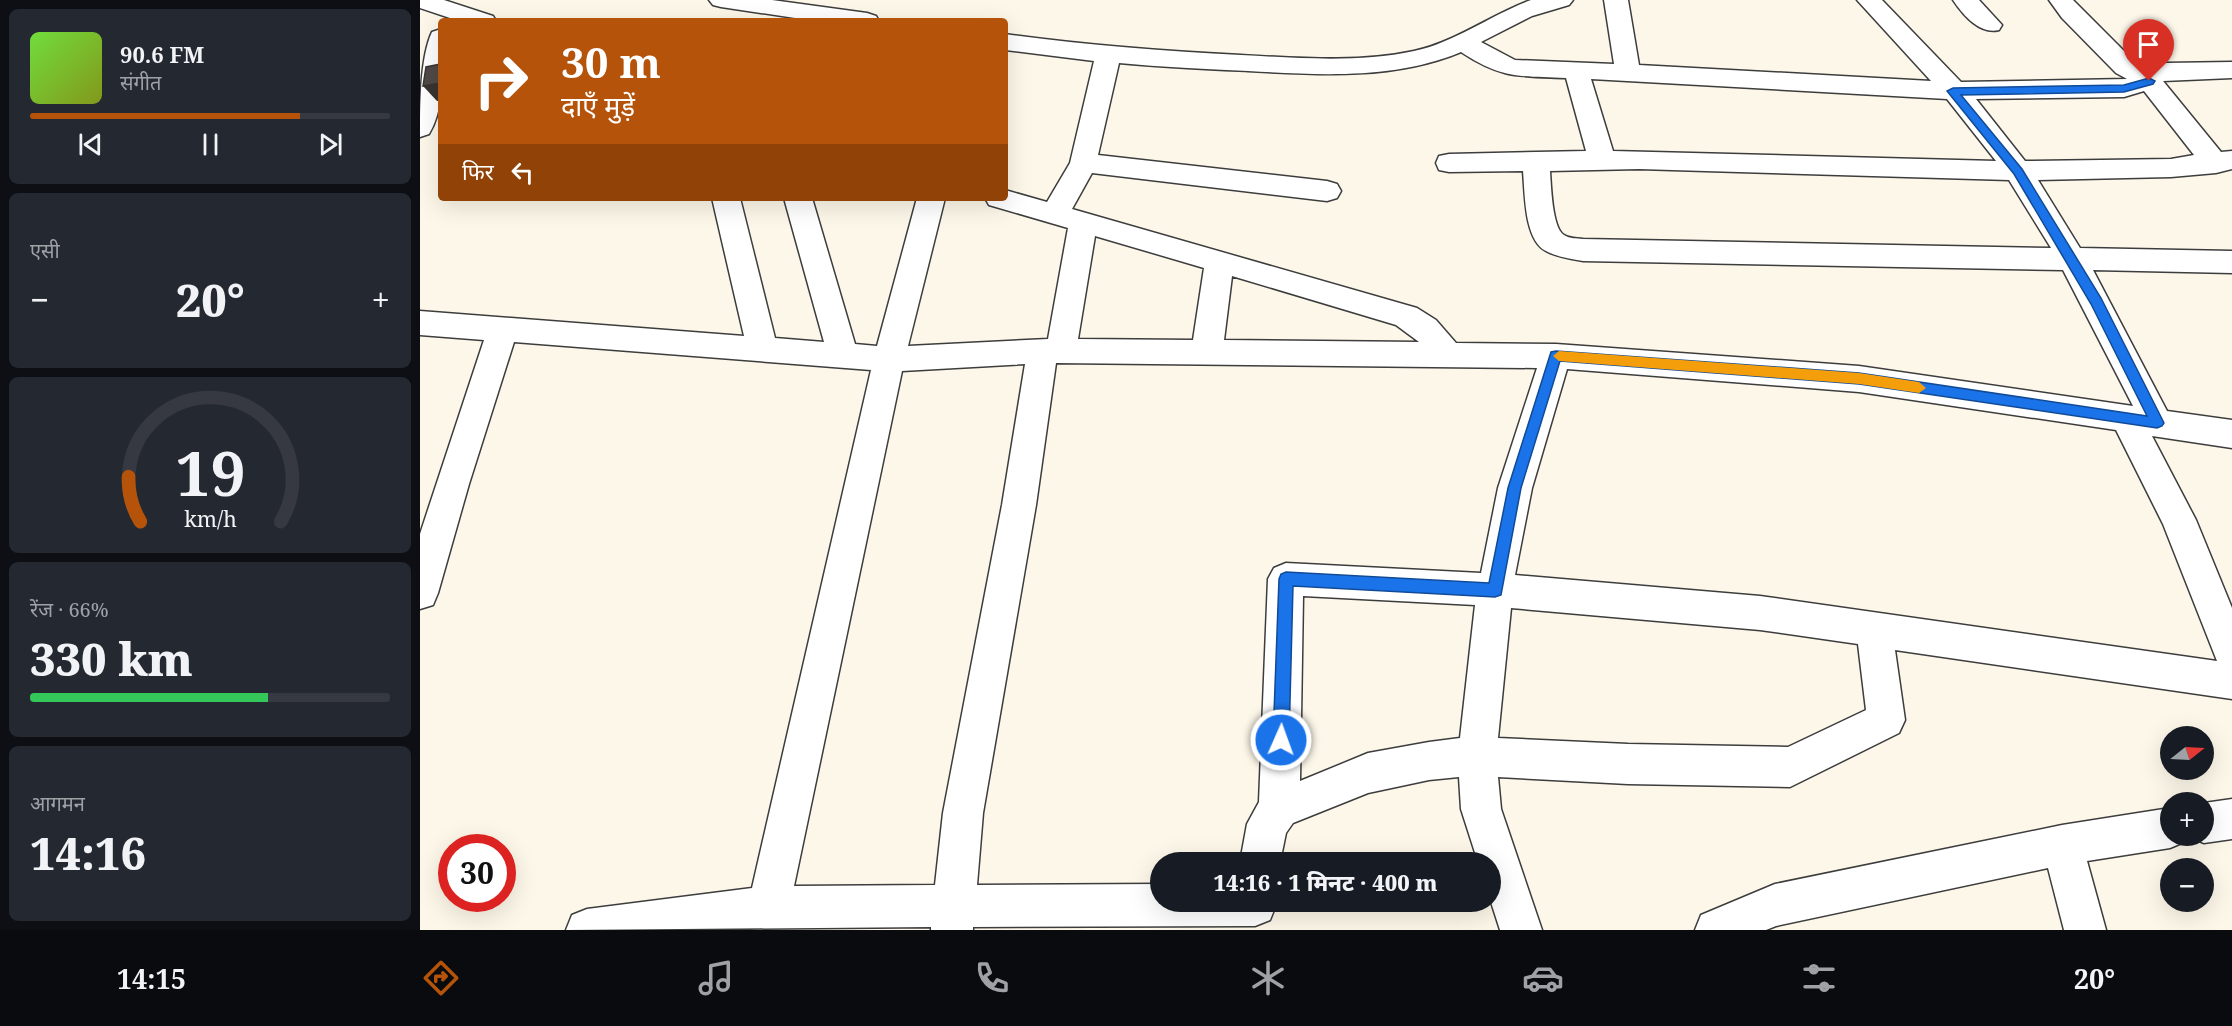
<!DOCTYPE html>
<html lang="hi">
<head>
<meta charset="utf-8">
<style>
	:root { --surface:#171b24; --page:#242831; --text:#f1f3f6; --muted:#9ea1a6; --line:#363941; --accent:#b45309 }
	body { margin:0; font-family:"Noto Serif","Noto Sans Devanagari",serif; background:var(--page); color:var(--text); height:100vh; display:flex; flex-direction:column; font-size:22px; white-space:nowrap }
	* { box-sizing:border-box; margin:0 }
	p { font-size:20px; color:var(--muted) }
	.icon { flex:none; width:33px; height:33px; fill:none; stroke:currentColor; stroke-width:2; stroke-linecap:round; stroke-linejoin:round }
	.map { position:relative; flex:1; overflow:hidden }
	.sheet { display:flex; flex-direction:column; gap:9px; padding:9px; background:#0d0f14; width:420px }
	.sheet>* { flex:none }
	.top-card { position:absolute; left:18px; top:18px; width:570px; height:183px; border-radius:6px; box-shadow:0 6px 24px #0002; background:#b45309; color:#fff; overflow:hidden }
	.needle { width:39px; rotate:72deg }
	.tools { position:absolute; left:1740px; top:726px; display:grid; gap:12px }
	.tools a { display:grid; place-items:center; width:54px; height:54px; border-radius:50%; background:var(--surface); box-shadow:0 6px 24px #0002; font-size:30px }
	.speed { position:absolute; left:18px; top:834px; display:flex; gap:12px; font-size:30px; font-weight:700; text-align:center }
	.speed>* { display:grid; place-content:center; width:78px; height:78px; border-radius:50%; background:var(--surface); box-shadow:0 6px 24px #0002; line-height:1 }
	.speed .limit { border:9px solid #d22; background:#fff; color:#111 }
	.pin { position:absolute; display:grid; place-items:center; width:51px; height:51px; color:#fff; margin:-62px -26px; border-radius:50% 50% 50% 0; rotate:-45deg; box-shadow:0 0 6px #0007 }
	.pin .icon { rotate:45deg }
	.me { position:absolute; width:66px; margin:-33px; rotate:2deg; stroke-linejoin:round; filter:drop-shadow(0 0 4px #0008) }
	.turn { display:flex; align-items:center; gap:21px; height:126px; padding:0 24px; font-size:27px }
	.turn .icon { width:78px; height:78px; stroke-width:2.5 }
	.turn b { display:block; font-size:42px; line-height:51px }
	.then { display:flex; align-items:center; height:57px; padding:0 24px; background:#0003; gap:12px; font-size:22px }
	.big { font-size:45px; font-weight:800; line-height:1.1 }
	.sheet .widget { flex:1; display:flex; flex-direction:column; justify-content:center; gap:9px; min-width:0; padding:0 21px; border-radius:9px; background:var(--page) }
	.sheet .dial { align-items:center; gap:0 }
	.dial svg { height:156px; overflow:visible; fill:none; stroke:var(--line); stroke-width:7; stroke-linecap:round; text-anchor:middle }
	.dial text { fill:var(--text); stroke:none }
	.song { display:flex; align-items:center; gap:18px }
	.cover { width:72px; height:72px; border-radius:9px; background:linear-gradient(135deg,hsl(100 70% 55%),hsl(70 70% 35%)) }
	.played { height:6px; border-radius:3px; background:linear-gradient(90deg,var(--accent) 75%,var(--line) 75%) }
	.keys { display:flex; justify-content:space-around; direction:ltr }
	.heat { display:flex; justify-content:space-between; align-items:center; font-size:33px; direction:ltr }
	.charge { height:9px; border-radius:4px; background:linear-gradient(90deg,#34c759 66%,var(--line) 0) }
	.trip { position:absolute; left:730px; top:852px; width:351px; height:60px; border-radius:30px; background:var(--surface); box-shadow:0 6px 24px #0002; font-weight:800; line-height:60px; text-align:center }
	.dock { display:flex; height:96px; justify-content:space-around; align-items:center; background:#090b0e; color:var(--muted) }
	.dock .icon { width:42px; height:42px }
	.dock .on { color:var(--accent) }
	.dock b { font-size:27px; color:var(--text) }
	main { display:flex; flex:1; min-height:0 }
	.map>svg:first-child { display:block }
</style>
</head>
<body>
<main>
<section class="sheet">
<div class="widget">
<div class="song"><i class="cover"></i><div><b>90.6 FM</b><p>संगीत</p></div></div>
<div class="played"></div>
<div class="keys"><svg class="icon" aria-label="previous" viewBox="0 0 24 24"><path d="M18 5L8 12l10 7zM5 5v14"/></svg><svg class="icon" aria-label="pause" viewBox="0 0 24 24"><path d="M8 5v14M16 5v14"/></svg><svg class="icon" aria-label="next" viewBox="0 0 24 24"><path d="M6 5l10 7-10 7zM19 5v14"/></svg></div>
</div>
<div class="widget"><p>एसी</p>
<div class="heat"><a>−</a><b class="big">20°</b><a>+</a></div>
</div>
<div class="widget dial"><svg viewBox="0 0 100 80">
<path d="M14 69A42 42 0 1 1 86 69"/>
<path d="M14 69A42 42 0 0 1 8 46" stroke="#b45309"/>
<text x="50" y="56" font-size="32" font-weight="700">19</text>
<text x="50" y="72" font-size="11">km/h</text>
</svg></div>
<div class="widget"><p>रेंज · 66%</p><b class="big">330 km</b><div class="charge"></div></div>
<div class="widget"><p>आगमन</p><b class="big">14:16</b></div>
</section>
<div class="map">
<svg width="1812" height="930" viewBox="0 0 1812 930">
	<rect width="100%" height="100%" fill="#fdf7e9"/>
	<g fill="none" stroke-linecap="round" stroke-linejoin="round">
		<defs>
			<g id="minor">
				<polygon points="0,0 24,0 73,16 76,21 39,21 0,8"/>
				<polygon points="289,0 352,0 447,13 456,16 459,21 395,21 301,7 293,5"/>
				<path d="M1111,0H1153L1149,5L1112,16L1061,42L1095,60L1194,64L1184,0H1208L1219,65L1511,81L1437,0H1462L1541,82L1707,79L1696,73L1642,18L1629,0H1653L1714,61L1726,68L1746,63L1812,62V78L1743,81L1801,152L1812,151V169L1796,173L1751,177L1618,180L1660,248L1812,251V273L1673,270L1747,411L1812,420V448L1732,436L1776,520L1812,608V699L1475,650L1485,720L1479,733L1370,787L1208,784L1078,777L1081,809L1122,930H1080L1071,902V862H1058L1041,809L1039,777L1009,780L948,793L873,823L866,833L860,862H820L827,824L839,802L848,579L854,568L866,563L1061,573L1078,488L1117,368L636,363L616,505L563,813L557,885L741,884V902H854L856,905L850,920L835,926L553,927V930H511V927L146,930L152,915L167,909L332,888L451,370L94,342L49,484L18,593L13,605L0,609V534L64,340L0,335V311L324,336L292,198H320L355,338L404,342L364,198H392L435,344L457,346L497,198H525L488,346L628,339L648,228L569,205L565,198H585V190L627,202L650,163L674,61L585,50V34C664,45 742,51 821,55C878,58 938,63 994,51C1036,42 1072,14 1111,0ZM1041,52C1082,79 1099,76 1146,78L1166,151L1029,154L1019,156L1016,163L1019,170L1029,172L1103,171C1105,193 1104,240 1126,251C1137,257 1151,259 1163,261L1643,270L1713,406L1439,366L1136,344L1036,343L1016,320L997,308L652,209L672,173L907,201L917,198L921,191L917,184L907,181L678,155L699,63C741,67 785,69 828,71C899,75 974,80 1041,52ZM1171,79L1527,99L1576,161L1193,151ZM1724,91L1774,155L1751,159L1605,161L1556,99L1704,97ZM1219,169L1589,180L1631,248L1163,239C1157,238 1150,239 1144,235C1132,228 1131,185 1130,171ZM675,236L784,268L773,340L658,339ZM812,276L976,325L999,342L804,340ZM605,364L582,505L523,813L515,885L374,886L482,371ZM1147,369L1439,392L1696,430L1743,524L1797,661L1340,596L1095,575L1112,488ZM883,596L1055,605L1040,738L1009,742L948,753L880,781ZM1091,608L1340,630L1438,644L1446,710L1368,747L1208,744L1078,738Z"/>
				<path d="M1533,0H1559L1582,25L1579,30C1560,35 1543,15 1533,0Z"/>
				<path d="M21,29C21,62 27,105 9,134L0,137C0,106 0,58 12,32Z"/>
				<polygon points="1812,799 1812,839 1784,843 1770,837 1769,836 1784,836 1784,803"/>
				<polygon points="1750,808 1750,836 1767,836 1764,842 1750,848 1667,861 1686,930 1644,930 1628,868 1356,926 1346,930 1275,930 1281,915 1355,884 1642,825"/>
			</g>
		</defs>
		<use href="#minor" stroke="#3d3d3d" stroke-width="3"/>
		<use href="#minor" fill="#fff" fill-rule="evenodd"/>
	</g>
	<polygon fill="#393432" points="21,83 21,101 17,101 3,86"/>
	<polygon fill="#514a47" stroke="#393432" stroke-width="1.5" points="21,64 21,83 3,86 6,67"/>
	<polygon fill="#1a73e8" stroke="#114b97" stroke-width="1.5" points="1729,78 1735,81 1733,84 1704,92 1541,95 1602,169 1681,298 1744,423 1742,426 1737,428 1439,384 1140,361 1101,488 1081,595 1075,597 873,586 869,740 867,745 861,748 855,745 853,740 859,579 861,574 866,572 1069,583 1088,488 1131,352 1136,351 1439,373 1727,416 1671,304 1594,174 1527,91 1533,88 1704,85"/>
	<polygon fill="#f59e0b" points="1139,351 1439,373 1499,382 1506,388 1499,393 1439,384 1139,361 1133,356"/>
</svg>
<div class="tools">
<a><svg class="needle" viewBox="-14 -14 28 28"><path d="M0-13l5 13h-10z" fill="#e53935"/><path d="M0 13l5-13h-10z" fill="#9ea1a6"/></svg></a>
<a>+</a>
<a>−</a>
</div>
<div class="speed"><div class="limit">30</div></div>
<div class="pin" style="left:1729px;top:81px;background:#d93025"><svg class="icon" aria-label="arrive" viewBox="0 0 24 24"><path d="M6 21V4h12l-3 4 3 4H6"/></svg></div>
<svg class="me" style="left:861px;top:740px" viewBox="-20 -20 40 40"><circle r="17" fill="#1a73e8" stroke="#fff" stroke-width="3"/><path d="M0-11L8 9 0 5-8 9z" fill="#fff"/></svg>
<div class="trip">14:16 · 1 मिनट · 400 m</div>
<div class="top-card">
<div class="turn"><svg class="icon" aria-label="right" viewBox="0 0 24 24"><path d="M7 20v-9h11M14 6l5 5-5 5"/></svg><div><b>30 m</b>दाएँ मुड़ें</div></div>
<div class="then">फिर<svg class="icon" aria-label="left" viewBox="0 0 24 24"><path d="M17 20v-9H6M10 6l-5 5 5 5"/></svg></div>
</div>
</div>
</main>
<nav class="dock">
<b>14:15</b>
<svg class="icon on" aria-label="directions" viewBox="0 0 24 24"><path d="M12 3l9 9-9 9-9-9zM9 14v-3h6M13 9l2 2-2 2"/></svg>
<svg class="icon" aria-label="music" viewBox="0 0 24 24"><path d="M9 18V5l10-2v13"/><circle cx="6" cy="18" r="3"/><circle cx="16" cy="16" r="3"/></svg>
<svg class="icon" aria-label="phone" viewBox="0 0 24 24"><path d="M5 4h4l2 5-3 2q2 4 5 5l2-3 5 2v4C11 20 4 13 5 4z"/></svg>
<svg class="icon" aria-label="climate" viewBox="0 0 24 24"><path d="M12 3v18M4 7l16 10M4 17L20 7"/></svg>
<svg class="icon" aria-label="car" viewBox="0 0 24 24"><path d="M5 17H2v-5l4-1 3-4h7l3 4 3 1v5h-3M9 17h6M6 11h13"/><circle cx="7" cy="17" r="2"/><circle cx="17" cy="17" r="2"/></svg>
<svg class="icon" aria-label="filters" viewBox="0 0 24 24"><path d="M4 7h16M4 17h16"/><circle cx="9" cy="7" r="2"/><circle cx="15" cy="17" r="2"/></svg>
<b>20°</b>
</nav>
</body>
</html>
